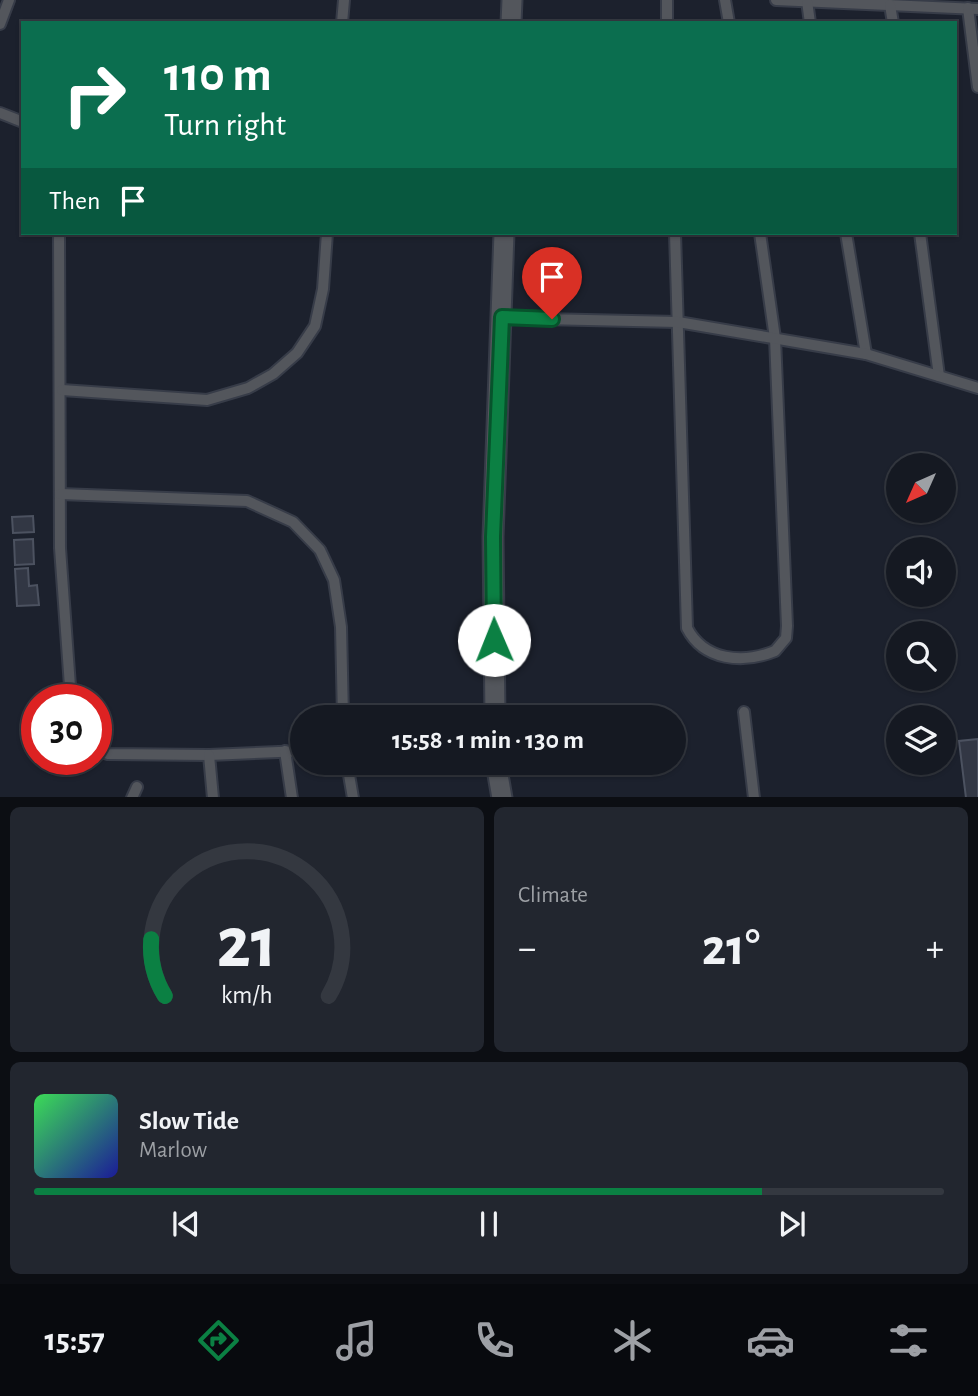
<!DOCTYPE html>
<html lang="en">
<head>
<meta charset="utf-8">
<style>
	:root { --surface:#151922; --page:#22262f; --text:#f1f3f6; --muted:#9da0a5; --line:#343840; --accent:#0b8043 }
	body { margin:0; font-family:"Alegreya Sans",sans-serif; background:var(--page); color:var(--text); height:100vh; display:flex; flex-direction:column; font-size:26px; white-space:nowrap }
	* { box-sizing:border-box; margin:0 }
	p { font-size:23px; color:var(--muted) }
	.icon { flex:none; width:38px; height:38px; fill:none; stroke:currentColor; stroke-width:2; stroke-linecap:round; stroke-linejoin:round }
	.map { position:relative; height:797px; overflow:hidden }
	.panel { display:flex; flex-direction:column; gap:10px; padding:10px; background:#0c0e13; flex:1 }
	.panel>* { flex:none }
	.banner { position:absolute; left:21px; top:21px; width:936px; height:214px; border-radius:0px; box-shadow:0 2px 5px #0004,0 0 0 2px var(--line); background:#0b6e4f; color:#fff; overflow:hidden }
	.needle { width:46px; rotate:225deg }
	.fabs { position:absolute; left:886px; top:453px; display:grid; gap:14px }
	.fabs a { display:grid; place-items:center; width:70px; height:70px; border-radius:50%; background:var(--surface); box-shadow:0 2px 5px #0004,0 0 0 2px var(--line); font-size:35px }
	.speed { position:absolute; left:21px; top:684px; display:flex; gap:14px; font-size:35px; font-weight:700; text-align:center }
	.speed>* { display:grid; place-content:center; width:91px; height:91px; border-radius:50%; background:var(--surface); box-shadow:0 2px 5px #0004,0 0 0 2px var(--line); line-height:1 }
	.speed .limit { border:10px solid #d22; background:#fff; color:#111 }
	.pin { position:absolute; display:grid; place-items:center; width:60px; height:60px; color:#fff; margin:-72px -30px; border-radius:50% 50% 50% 0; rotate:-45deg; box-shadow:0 0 7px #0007 }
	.pin .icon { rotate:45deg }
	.me { position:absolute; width:77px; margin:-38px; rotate:359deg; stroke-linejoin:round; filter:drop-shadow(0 0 5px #0008) }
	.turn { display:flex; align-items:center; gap:24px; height:147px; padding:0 28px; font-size:32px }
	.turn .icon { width:91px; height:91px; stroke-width:2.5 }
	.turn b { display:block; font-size:49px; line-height:60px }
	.then { display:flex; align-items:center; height:66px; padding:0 28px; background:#0003; gap:14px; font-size:26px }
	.big { font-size:52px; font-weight:700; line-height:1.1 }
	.panel .tile { flex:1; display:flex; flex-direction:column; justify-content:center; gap:10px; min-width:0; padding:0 24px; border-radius:10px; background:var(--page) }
	.panel .dial { align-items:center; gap:0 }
	.dial svg { height:182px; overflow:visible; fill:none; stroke:var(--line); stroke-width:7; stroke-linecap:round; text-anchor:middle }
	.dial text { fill:var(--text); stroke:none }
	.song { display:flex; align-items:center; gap:21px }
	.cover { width:84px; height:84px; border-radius:10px; background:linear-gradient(135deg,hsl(130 70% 55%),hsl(240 70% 35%)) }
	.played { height:7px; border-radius:4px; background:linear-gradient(90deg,var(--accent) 80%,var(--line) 80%) }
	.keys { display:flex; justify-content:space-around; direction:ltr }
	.heat { display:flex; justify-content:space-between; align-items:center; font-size:38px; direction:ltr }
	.panel .tiles { flex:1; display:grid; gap:10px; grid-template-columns:1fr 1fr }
	.tile:last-child { grid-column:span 2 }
	.trip { position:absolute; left:290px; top:705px; width:396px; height:70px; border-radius:35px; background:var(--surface); box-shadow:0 2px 5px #0004,0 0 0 2px var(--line); font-weight:700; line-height:70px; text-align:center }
	.tab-bar { display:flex; height:112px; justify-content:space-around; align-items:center; background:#080a0e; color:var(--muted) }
	.tab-bar .icon { width:49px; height:49px }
	.tab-bar .current { color:var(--accent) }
	.tab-bar b { font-size:32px; color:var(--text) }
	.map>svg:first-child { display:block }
</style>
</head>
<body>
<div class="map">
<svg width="978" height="798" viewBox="0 0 978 798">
	<rect width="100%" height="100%" fill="#1c212d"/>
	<g fill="#323744" stroke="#4c5260" stroke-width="2">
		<polygon points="33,516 34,532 13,533 12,517"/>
		<polygon points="33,539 34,564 15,565 14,540"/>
		<polygon points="28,568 29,586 37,585 39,605 17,606 15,569"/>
		<polygon points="978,739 978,798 966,798 959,741"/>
	</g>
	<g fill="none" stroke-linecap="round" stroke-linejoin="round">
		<defs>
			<g id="service">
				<polyline points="667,0 667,23"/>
				<polyline points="725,0 729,23"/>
				<polyline points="776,0 978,9"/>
				<polyline points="807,1 810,23"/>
				<polyline points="890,5 893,23"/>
				<polyline points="968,8 978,87"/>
				<polyline points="342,23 344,0"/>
				<polyline points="0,24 9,0"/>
				<polyline points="0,113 23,122"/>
				<polyline points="59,233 60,548 71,700"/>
				<path d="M675,233L687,628C704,661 743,664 775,651L786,638L787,626L775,338L760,233"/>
				<polyline points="846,233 866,354"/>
				<polyline points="920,233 939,376"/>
				<polyline points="502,318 678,322 866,354 978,388"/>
				<polyline points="62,390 207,400 248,388 273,374 297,353 315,326 323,289 327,233"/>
				<polyline points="60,494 247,501 293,522 320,550 334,580 341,627 343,718"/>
				<polyline points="744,712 754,798"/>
				<polyline points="96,750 108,754 209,755 303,751"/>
				<polyline points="285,751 292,798"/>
				<polyline points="209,755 213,798"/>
				<polyline points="347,763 353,798"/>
				<polyline points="132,798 137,787"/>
			</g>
			<g id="minor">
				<polyline points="511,23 512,0"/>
				<polyline points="495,718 493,537 504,233"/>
				<polyline points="496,763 502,798"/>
			</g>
		</defs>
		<use href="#service" stroke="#373c48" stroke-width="14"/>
		<use href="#minor" stroke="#373c48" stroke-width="23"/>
		<use href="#service" stroke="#53565c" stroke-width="10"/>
		<use href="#minor" stroke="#53565c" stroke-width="19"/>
	</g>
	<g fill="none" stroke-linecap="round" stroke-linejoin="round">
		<defs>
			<polyline id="route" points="494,640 493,537 502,317 552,319"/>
		</defs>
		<use href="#route" stroke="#07532c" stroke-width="18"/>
		<use href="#route" stroke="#0b8043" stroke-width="12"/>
	</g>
</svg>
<div class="fabs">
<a><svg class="needle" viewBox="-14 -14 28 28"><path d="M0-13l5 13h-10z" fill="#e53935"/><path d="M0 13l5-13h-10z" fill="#9da0a5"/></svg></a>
<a><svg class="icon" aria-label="sound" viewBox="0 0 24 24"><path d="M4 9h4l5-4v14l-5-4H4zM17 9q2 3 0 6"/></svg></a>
<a><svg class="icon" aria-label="search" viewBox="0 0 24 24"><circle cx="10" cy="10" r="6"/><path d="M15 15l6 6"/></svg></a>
<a><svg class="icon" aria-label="layers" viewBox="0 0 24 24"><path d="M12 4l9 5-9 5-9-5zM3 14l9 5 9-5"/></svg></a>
</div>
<div class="speed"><div class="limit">30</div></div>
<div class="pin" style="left:552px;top:319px;background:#d93025"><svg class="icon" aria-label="arrive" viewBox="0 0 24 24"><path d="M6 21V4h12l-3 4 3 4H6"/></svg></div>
<svg class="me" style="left:494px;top:640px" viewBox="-20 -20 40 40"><circle r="19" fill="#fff"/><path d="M0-13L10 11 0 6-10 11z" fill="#0b8043"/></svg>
<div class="trip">15:58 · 1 min · 130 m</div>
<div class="banner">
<div class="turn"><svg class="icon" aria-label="right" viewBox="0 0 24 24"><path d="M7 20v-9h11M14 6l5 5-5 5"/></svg><div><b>110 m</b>Turn right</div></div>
<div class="then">Then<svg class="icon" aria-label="arrive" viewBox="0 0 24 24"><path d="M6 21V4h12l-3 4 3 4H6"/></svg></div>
</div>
</div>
<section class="panel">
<div class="tiles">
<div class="tile dial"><svg viewBox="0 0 100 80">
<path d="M14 69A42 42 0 1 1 86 69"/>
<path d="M14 69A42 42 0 0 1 8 44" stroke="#0b8043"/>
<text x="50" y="56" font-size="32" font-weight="700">21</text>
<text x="50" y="72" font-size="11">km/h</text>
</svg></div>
<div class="tile"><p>Climate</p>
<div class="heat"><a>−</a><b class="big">21°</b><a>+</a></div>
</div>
<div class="tile">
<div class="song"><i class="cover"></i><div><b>Slow Tide</b><p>Marlow</p></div></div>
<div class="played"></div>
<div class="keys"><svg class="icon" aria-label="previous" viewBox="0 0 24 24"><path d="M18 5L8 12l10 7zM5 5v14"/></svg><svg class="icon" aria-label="pause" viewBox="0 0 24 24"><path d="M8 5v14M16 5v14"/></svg><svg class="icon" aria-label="next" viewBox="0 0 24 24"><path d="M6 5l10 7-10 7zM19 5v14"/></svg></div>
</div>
</div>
</section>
<nav class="tab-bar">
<b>15:57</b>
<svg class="icon current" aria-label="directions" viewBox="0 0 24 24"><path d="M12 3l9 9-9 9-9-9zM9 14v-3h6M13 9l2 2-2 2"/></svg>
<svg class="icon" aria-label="music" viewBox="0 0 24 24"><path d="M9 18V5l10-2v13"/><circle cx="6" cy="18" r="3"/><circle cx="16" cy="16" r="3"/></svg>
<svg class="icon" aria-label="phone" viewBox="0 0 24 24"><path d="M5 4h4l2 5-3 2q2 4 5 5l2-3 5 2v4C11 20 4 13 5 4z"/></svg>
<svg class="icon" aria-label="climate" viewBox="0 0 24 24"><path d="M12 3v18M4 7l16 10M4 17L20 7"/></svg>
<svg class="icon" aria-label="car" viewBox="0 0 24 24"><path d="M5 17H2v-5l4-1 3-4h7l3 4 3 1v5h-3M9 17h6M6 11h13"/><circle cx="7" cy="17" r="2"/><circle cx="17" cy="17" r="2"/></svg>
<svg class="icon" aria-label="filters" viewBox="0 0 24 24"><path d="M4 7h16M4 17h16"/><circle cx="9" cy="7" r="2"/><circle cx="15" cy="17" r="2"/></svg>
</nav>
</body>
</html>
